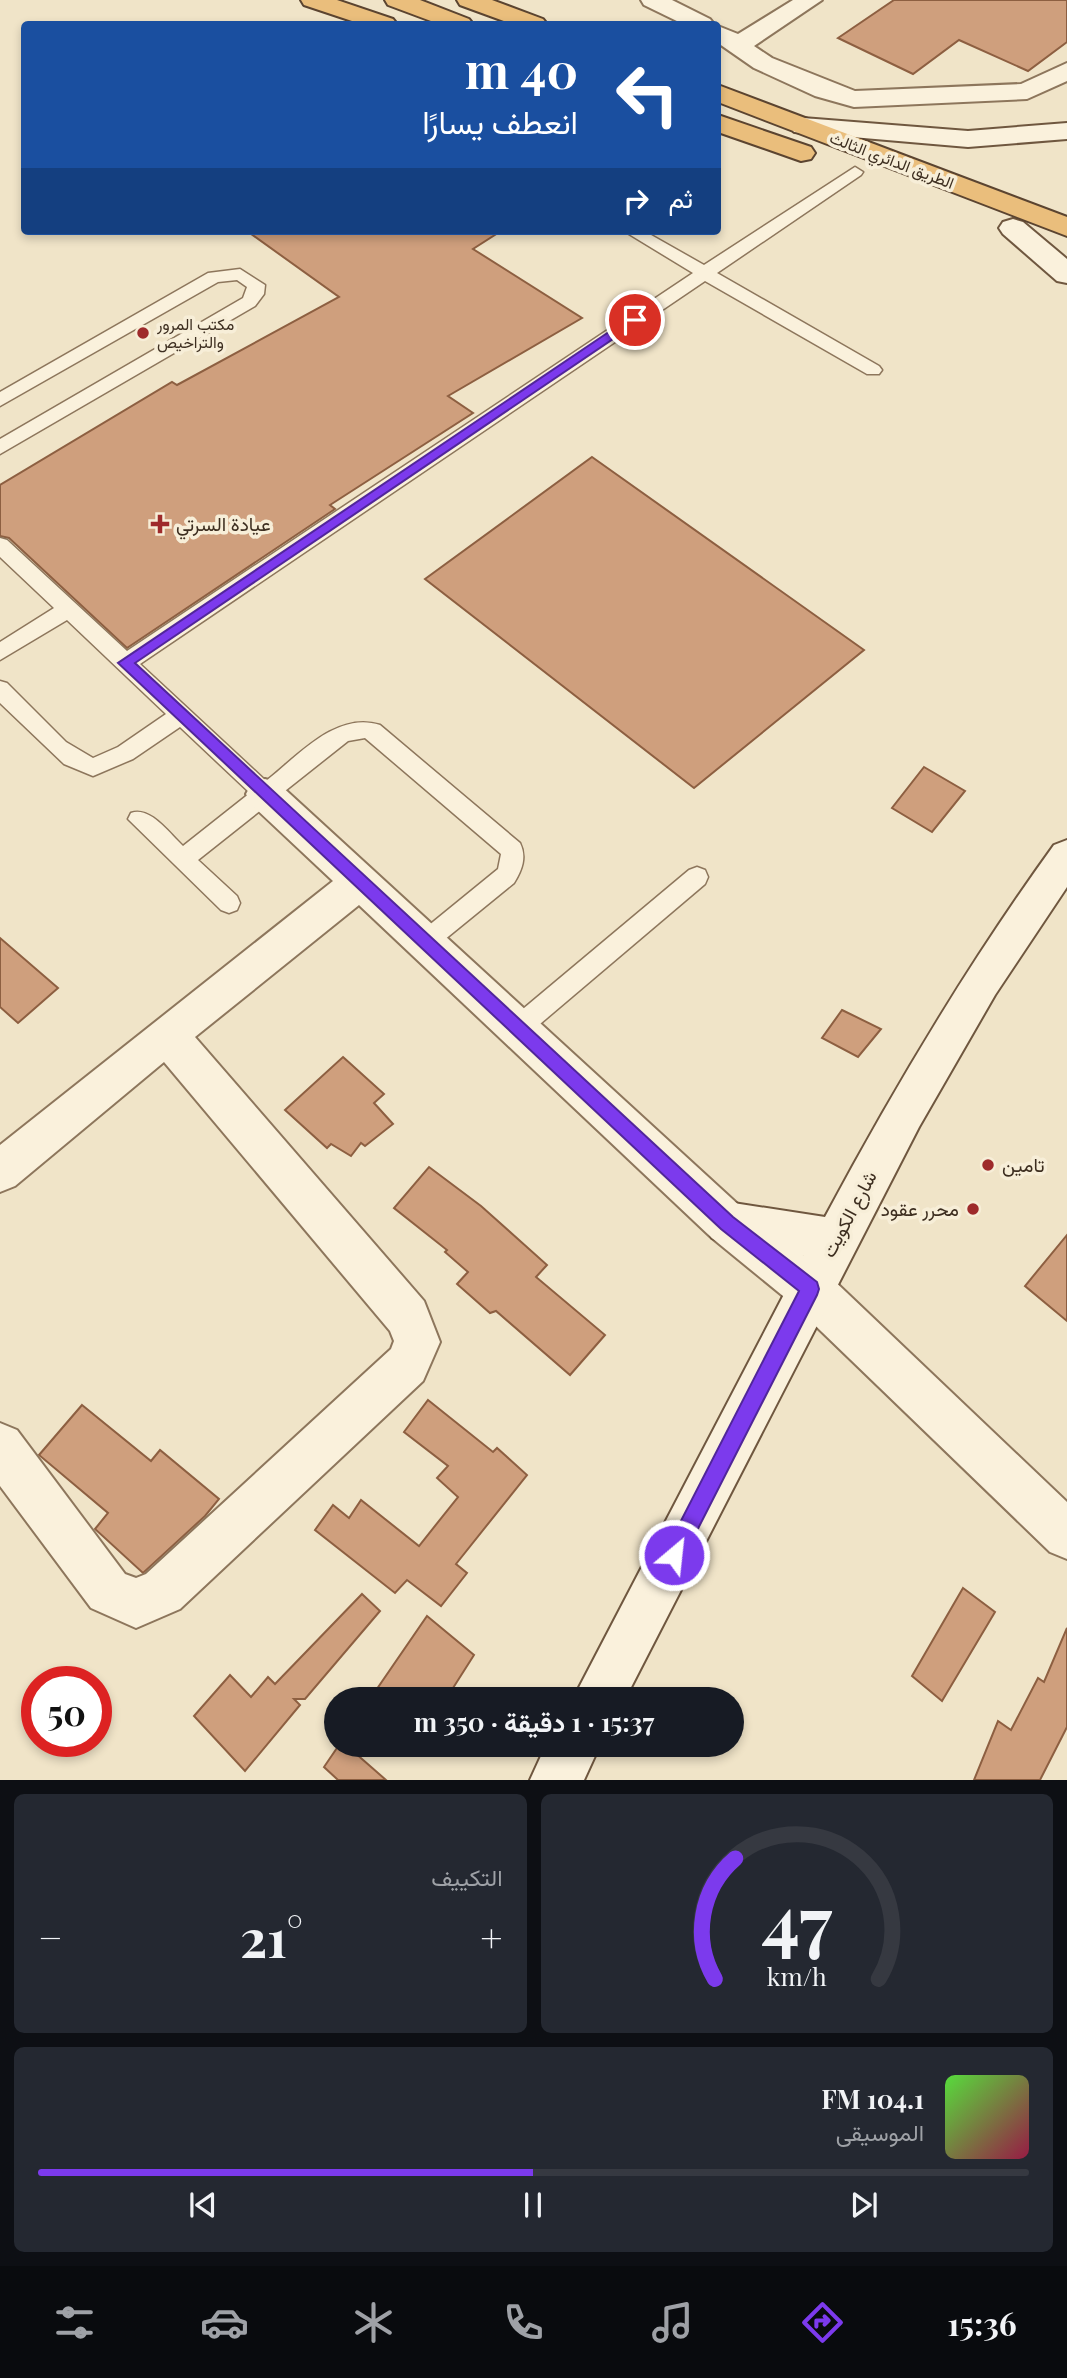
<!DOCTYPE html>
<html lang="ar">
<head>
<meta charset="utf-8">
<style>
	:root { --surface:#171b24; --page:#242831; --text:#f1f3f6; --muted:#9ea1a6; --line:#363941; --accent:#7c3aed }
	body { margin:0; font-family:"Playfair Display",Vazirmatn,serif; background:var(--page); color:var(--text); direction:rtl; height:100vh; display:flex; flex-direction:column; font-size:26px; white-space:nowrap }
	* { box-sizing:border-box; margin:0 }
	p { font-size:23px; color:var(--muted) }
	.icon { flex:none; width:38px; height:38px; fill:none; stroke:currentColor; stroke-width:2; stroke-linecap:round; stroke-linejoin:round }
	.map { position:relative; height:1780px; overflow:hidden; direction:ltr }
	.details { display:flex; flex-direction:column; gap:14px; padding:14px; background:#0d0f14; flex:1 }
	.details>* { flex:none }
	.banner { position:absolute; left:21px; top:21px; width:700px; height:214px; border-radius:7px; box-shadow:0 4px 10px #0003; direction:rtl; background:#1a4fa0; color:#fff; overflow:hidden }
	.speed { position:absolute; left:21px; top:1666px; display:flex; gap:14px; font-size:35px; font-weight:700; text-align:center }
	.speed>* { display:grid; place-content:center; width:91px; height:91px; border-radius:50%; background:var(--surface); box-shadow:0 4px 10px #0003; line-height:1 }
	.speed .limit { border:10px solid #d22; background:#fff; color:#111 }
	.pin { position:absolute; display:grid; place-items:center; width:60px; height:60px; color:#fff; margin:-30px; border:4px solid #fff; border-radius:50%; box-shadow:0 2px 7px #0007 }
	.me { position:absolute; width:77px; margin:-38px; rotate:28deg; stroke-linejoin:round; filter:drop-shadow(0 0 5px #0008) }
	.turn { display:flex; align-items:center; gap:24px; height:147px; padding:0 28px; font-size:32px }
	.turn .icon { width:91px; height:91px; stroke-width:2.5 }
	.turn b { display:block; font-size:49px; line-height:60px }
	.then { display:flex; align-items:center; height:66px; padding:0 28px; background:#0003; gap:14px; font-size:26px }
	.big { font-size:52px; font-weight:700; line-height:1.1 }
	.details .card { flex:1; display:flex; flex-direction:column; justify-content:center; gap:10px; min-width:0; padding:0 24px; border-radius:10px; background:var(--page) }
	.details .dial { align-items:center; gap:0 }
	.dial svg { height:182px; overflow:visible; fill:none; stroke:var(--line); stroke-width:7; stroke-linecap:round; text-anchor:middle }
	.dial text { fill:var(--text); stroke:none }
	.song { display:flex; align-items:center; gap:21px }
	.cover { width:84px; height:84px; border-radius:10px; background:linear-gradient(135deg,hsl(110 70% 55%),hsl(340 70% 35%)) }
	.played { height:7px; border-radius:4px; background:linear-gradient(90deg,var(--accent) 50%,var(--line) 50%) }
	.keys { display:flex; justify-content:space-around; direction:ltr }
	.heat { display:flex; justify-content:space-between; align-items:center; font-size:38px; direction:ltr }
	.details .tiles { flex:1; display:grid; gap:14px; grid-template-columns:1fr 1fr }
	.card:last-child { grid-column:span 2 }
	.trip { position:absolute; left:324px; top:1687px; width:420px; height:70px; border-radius:35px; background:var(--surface); box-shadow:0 4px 10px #0003; font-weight:700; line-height:70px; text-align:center; direction:rtl }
	.dock { display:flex; height:112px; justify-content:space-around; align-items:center; background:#090b0e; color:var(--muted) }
	.dock .icon { width:49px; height:49px }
	.dock .selected { color:var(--accent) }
	.dock b { font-size:32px; color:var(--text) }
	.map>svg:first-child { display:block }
</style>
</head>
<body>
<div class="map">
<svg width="1067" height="1780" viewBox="0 0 1067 1780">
	<rect width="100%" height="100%" fill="#f0e4c8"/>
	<g fill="#cf9f7d" stroke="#8d5f41" stroke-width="2">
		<polygon points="894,0 1067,0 1067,42 1028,71 959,40 913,74 838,38"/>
		<polygon points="247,231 501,231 473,249 582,318 448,396 473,413 330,505 335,509 127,648 9,538 0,536 0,485 172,382 177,385 339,297"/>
		<polygon points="592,457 864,650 694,788 425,579"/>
		<polygon points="924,767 965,791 932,832 892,808"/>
		<polygon points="0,938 58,988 18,1023 0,1007"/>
		<polygon points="842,1010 881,1029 858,1057 822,1038"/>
		<polygon points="343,1057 384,1094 374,1103 393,1124 365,1146 361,1143 351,1156 331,1144 327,1148 285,1110"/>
		<polygon points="429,1167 481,1206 547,1265 536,1277 605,1335 570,1375 496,1311 490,1313 457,1284 468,1272 445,1252 447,1250 394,1208"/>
		<polygon points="1067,1235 1067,1321 1025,1286"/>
		<polygon points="428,1400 493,1452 497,1448 527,1475 456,1564 467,1573 441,1606 407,1580 395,1593 315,1530 333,1505 349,1518 361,1500 419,1546 458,1497 437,1478 448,1466 404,1432"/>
		<polygon points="82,1405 151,1461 160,1450 219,1499 205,1516 143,1573 95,1529 108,1513 39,1455"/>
		<polygon points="963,1588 995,1612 942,1701 912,1676"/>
		<polygon points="362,1594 380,1611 305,1699 294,1699 300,1705 245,1771 194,1716 230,1675 251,1697 268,1677 275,1684"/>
		<polygon points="427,1616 474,1655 446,1699 370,1699"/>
		<polygon points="1067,1628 1067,1727 1040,1780 974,1780 998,1721 1011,1730 1038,1678 1044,1682"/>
		<polygon points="339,1745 346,1745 386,1780 338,1780 324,1767"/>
	</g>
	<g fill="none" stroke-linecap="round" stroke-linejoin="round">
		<defs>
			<g id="service">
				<path d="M855,167L863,172L861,175L717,273L879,366L882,370L879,374H867L705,281L140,664L266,781C298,756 336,711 380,725L520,843C527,857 522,870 514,883L433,949L425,952L417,949L413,942L417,935L498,869L501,854L365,738L348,741L198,860L237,896L240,903L237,910L229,913L221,910L128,819L131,813C150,806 169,833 183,846L250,793L180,727L133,759L93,776L64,764L0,703V681L7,683L66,742L93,758L118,747L166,714L67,620L0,660V642L54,608L0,557V538L7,540L127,651L693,273L624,231H644L704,265Z"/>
				<polygon points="240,269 265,285 264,294 255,306 0,454 0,439 243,298 247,287 237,280 218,282 0,406 0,392 208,273"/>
				<polygon points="697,867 705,870 708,877 705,884 527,1035 519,1038 511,1035 507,1027 511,1019 689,870"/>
			</g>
			<g id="minor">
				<polygon points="641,0 672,0 710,19 714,24 683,24 644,5"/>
				<polygon points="793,0 822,0 754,46 772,58 855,91 1021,84 1067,63 1067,81 1027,99 854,107 815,96 754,68 718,43 718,26 738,34"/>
				<polygon points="265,779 278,783 742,1208 826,1273 1067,1502 1067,1559 1050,1552 794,1305 712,1238 359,905 195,1037 424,1301 440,1342 423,1381 180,1609 136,1628 91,1608 0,1486 0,1423 17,1430 125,1574 136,1578 146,1574 391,1349 394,1341 390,1331 164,1062 15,1186 0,1192 0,1145 333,881 252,805 246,794 252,783"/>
			</g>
			<g id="secondary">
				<polygon points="803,118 968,131 1067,123 1067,139 968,147 794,132 790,126 794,120"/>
				<polygon points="1013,219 1023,222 1067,259 1067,283 1057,281 1003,234 999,228 1003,222"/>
				<path d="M1067,840V887L995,995L919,1127L625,1699H573L804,1256L727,1244L712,1238L705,1223L712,1208L727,1202L825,1217C894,1088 968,964 1054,845Z"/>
				<polygon points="546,1745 600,1745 584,1780 530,1780"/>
			</g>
			<g id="trunk">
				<polygon points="301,0 337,0 393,19 397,24 361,24 304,5"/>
				<polygon points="385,0 420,0 469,19 473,24 439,24 388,5"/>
				<polygon points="457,0 492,0 543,19 547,24 512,24 460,5"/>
				<polygon points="718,85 1067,217 1067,236 718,102"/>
				<polygon points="718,115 811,147 815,153 811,159 801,161 718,132"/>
			</g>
		</defs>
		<use href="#service" stroke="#8d765c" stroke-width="3"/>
		<use href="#minor" stroke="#8d765c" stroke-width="4"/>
		<use href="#secondary" stroke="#6f573f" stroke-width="4"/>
		<use href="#trunk" stroke="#5b4430" stroke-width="4"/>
		<use href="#service" fill="#faf1dc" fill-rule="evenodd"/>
		<use href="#minor" fill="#faf1dc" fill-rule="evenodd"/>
		<use href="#secondary" fill="#faf1dc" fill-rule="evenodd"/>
		<use href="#trunk" fill="#eabe7c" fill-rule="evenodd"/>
	</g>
	<polygon fill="#7c3aed" stroke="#51269a" stroke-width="2" points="631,317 641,320 135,663 733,1217 817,1282 819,1289 817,1295 681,1562 674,1565 667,1562 664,1555 667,1548 799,1291 721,1229 118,663"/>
	<g fill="#9e2a2b" stroke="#f7eed8" stroke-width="2.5">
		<circle cx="143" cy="333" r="7"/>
		<path d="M156.5 513.5h7v7h7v7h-7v7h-7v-7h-7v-7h7z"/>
		<circle cx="988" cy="1165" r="7"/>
		<circle cx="973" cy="1209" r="7"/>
	</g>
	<g text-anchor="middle" stroke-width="7" stroke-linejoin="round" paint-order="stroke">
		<g font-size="16" fill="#3d2e20" stroke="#f7eed8">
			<text transform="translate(892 160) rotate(21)" y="6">الطريق الدائري الثالث</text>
		</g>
		<g font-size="16" fill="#3d2e20" stroke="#f7eed8" text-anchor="start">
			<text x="157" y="330">مكتب المرور<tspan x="157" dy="18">والتراخيص</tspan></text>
		</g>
		<g font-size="19" fill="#3d2e20" stroke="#f7eed8" text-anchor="start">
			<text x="176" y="531">عيادة السرتي</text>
			<text x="1002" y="1172">تامين</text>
			<text x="959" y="1216" text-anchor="end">محرر عقود</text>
		</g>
		<g font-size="19" fill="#3d2e20" stroke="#f7eed8">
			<text transform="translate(849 1214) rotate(-62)" y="7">شارع الكويت</text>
		</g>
	</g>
</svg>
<div class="speed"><div class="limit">50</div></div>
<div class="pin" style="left:635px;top:320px;background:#d93025"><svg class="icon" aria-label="arrive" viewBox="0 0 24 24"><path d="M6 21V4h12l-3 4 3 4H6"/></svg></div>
<svg class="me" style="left:674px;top:1555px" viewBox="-20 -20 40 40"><circle r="17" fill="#7c3aed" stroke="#fff" stroke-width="3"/><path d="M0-11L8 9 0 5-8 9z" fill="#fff"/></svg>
<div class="trip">15:37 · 1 دقيقة · 350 m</div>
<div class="banner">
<div class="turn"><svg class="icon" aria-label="left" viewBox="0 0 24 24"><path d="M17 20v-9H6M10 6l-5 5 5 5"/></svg><div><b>40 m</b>انعطف يسارًا</div></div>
<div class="then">ثم<svg class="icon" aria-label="right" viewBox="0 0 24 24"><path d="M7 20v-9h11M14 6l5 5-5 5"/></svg></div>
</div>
</div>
<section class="details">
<div class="tiles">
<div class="card dial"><svg viewBox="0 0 100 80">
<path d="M14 69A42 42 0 1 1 86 69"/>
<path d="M14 69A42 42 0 0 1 23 16" stroke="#7c3aed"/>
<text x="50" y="56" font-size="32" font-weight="700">47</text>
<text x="50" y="72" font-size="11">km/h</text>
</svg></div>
<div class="card"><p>التكييف</p>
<div class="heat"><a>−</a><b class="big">21°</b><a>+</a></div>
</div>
<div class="card">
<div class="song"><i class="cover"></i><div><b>104.1 FM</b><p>الموسيقى</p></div></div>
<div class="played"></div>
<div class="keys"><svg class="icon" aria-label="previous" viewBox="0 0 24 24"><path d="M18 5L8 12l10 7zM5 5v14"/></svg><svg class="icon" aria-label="pause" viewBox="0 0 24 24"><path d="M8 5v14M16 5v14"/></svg><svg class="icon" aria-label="next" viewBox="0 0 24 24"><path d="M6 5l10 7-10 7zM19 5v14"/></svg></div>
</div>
</div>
</section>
<nav class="dock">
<b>15:36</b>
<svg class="icon selected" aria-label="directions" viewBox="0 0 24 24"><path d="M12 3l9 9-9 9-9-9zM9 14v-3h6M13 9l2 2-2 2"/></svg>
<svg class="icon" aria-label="music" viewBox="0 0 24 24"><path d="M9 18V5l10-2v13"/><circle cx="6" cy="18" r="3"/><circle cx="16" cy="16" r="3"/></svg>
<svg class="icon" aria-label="phone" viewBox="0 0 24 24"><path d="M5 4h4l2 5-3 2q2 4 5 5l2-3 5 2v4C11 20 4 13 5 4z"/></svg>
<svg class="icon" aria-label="climate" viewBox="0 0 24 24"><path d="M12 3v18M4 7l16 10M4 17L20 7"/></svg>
<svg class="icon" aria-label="car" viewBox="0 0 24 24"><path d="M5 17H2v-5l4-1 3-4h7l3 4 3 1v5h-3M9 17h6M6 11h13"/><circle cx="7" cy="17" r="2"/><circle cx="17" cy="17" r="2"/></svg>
<svg class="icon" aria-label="filters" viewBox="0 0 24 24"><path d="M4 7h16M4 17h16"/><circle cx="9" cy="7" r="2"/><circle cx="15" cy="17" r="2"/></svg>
</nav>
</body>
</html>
